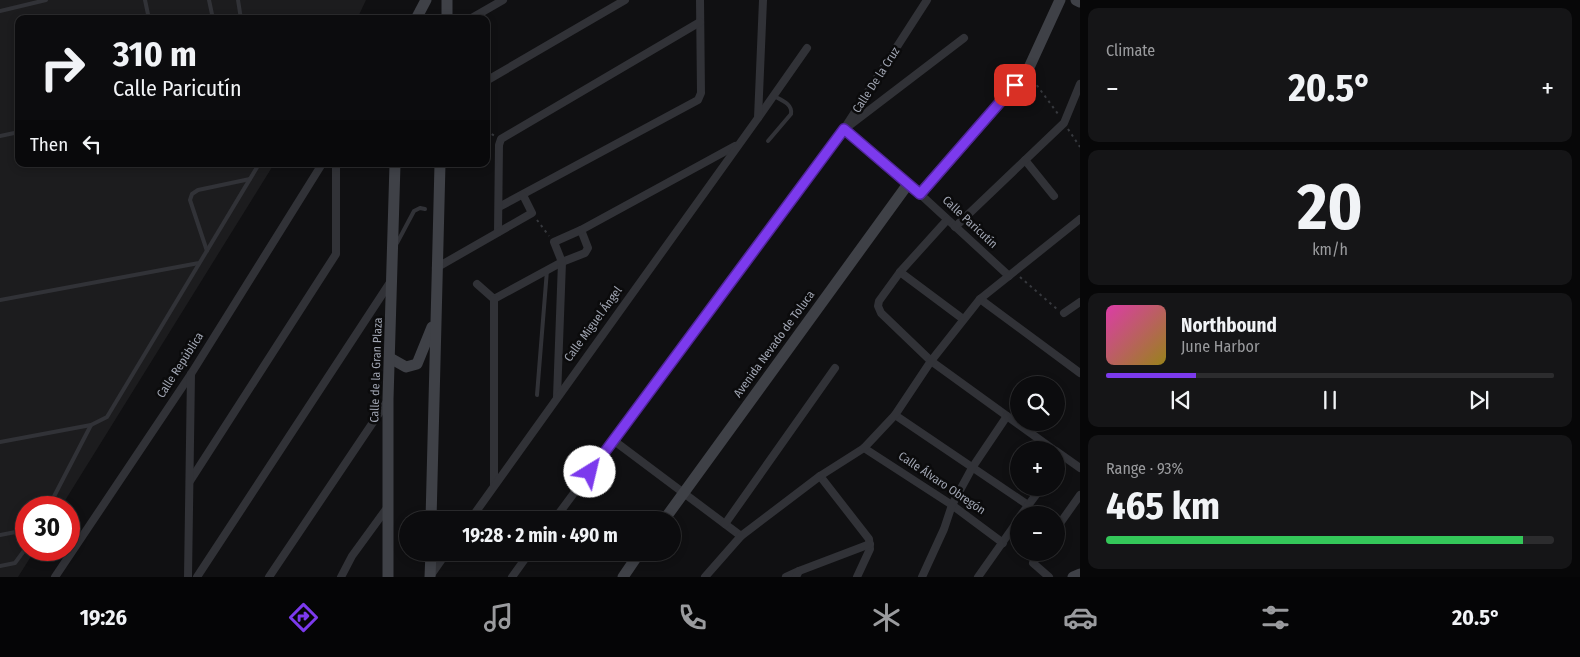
<!DOCTYPE html>
<html lang="en">
<head>
<meta charset="utf-8">
<style>
	:root { --surface:#0c0c0e; --page:#151517; --text:#f1f3f6; --muted:#9a9b9e; --line:#2c2c2e; --accent:#7c3aed }
	body { margin:0; font-family:"Fira Sans Condensed",sans-serif; background:var(--page); color:var(--text); height:100vh; display:flex; flex-direction:column; font-size:19px; white-space:nowrap }
	* { box-sizing:border-box; margin:0 }
	p { font-size:16px; color:var(--muted) }
	.icon { flex:none; width:28px; height:28px; fill:none; stroke:currentColor; stroke-width:2; stroke-linecap:round; stroke-linejoin:round }
	.map { position:relative; flex:1; overflow:hidden }
	.details { display:flex; flex-direction:column; gap:8px; padding:8px; background:#070708; width:500px }
	.details>* { flex:none }
	.guide { position:absolute; left:15px; top:15px; width:475px; height:152px; border-radius:10px; box-shadow:0 2px 8px #0003,0 0 0 1px var(--line); background:#0c0c0e; color:var(--text); overflow:hidden }
	.buttons { position:absolute; left:1010px; top:376px; display:grid; gap:10px }
	.buttons a { display:grid; place-items:center; width:55px; height:55px; border-radius:50%; background:var(--surface); box-shadow:0 2px 8px #0003,0 0 0 1px var(--line); font-size:25px }
	.speed { position:absolute; left:15px; top:496px; display:flex; gap:10px; font-size:25px; font-weight:700; text-align:center }
	.speed>* { display:grid; place-content:center; width:65px; height:65px; border-radius:50%; background:var(--surface); box-shadow:0 2px 8px #0003,0 0 0 1px var(--line); line-height:1 }
	.speed .limit { border:8px solid #d22; background:#fff; color:#111 }
	.pin { position:absolute; display:grid; place-items:center; width:42px; height:42px; color:#fff; margin:-21px; border-radius:10px; box-shadow:0 2px 8px #0006 }
	.me { position:absolute; width:55px; margin:-28px; rotate:36deg; stroke-linejoin:round; filter:drop-shadow(0 0 4px #0008) }
	.turn { display:flex; align-items:center; gap:18px; height:105px; padding:0 15px; font-size:22px }
	.turn .icon { width:65px; height:65px; stroke-width:2.5 }
	.turn b { display:block; font-size:35px; line-height:42px }
	.then { display:flex; align-items:center; height:48px; padding:0 15px; background:#0003; gap:10px; font-size:19px }
	.big { font-size:38px; font-weight:700; line-height:1.1 }
	.details .tile { flex:1; display:flex; flex-direction:column; justify-content:center; gap:8px; min-width:0; padding:0 18px; border-radius:10px; background:var(--page) }
	.details .dial { align-items:center; gap:0 }
	.dial b { font-size:65px; line-height:1 }
	.song { display:flex; align-items:center; gap:15px }
	.cover { width:60px; height:60px; border-radius:8px; background:linear-gradient(135deg,hsl(320 70% 55%),hsl(50 70% 35%)) }
	.played { height:5px; border-radius:2px; background:linear-gradient(90deg,var(--accent) 20%,var(--line) 20%) }
	.keys { display:flex; justify-content:space-around; direction:ltr }
	.heat { display:flex; justify-content:space-between; align-items:center; font-size:28px; direction:ltr }
	.charge { height:8px; border-radius:4px; background:linear-gradient(90deg,#34c759 93%,var(--line) 0) }
	.trip { position:absolute; left:399px; top:511px; width:282px; height:50px; border-radius:25px; background:var(--surface); box-shadow:0 2px 8px #0003,0 0 0 1px var(--line); font-weight:700; line-height:50px; text-align:center }
	.menu { display:flex; height:80px; justify-content:space-around; align-items:center; background:#050506; color:var(--muted) }
	.menu .icon { width:35px; height:35px }
	.menu .active { color:var(--accent) }
	.menu b { font-size:22px; color:var(--text) }
	main { display:flex; flex:1; min-height:0 }
	.map>svg:first-child { display:block }
</style>
</head>
<body>
<main>
<div class="map">
<svg width="1080" height="577" viewBox="0 0 1080 577">
	<rect width="100%" height="100%" fill="#101012"/>
	<polygon fill="#1c1c1e" points="0,0 366,0 357,19 19,19 19,164 274,164 61,507 26,508 26,550 35,550 18,577 0,577"/>
	<g fill="none" stroke-linecap="round" stroke-linejoin="round">
		<g stroke="#37393e" stroke-width="2" stroke-dasharray="2.5 4" stroke-linecap="butt">
			<polyline points="1033,80 1058,114"/>
			<polyline points="1068,129 1080,147"/>
			<polyline points="486,131 495,136"/>
			<polyline points="537,220 549,236"/>
			<polyline points="1020,277 1058,310"/>
		</g>
		<g stroke="#313237" stroke-width="4">
			<polyline points="145,0 149,19"/>
			<polyline points="209,0 213,19"/>
			<polyline points="238,0 241,19"/>
			<polyline points="0,11 46,0"/>
			<polyline points="0,136 19,132"/>
			<path d="M768,141L791,114C793,104 781,100 774,96"/>
			<polyline points="397,243 414,211 420,208 425,209"/>
			<polyline points="207,251 190,200 192,194 198,190 250,179"/>
			<polyline points="0,300 199,263"/>
			<polyline points="537,395 547,270"/>
			<polyline points="0,442 91,425 107,417 259,164"/>
			<polyline points="48,508 91,425"/>
			<polyline points="0,535 26,530"/>
			<polyline points="0,566 15,563 26,548"/>
		</g>
		<g stroke="#313237" stroke-width="8">
			<polyline points="470,19 503,0"/>
			<polyline points="486,81 625,0"/>
			<polyline points="758,118 807,48"/>
			<polyline points="850,125 964,38"/>
			<polyline points="844,129 908,184"/>
			<polyline points="1025,160 1054,196"/>
			<polyline points="920,194 1009,276"/>
			<polyline points="499,207 698,100 701,93 700,0"/>
			<polyline points="947,220 900,272 879,301 878,306 881,313 931,361 1054,450"/>
			<polyline points="955,227 1064,123 1080,84"/>
			<polyline points="498,232 499,145 501,139 700,22"/>
			<polyline points="436,268 532,213 523,195"/>
			<polyline points="900,272 963,319"/>
			<polyline points="477,284 494,299 562,262 585,253 588,248 581,230"/>
			<polyline points="980,299 1080,373"/>
			<polyline points="1064,313 1080,302"/>
			<polyline points="557,397 562,262 554,242 581,230 735,146"/>
			<polyline points="895,415 1028,505"/>
			<polyline points="613,440 741,536"/>
			<polyline points="864,448 952,505 1003,543"/>
			<polyline points="1056,451 1080,468"/>
			<polyline points="1056,467 1064,457"/>
			<polyline points="820,476 869,539 870,549 857,577"/>
			<polyline points="190,481 336,254 336,164"/>
			<polyline points="494,485 494,299"/>
			<polyline points="1021,515 1041,488"/>
			<polyline points="470,520 758,118 763,0"/>
			<polyline points="554,520 844,129 927,0"/>
			<polyline points="725,524 835,368"/>
			<polyline points="1056,529 1080,495"/>
			<polyline points="1039,552 1033,563 1049,577"/>
			<polyline points="431,575 447,552"/>
			<polyline points="55,577 191,374 322,164"/>
			<polyline points="188,577 191,374"/>
			<polyline points="197,577 391,281"/>
			<polyline points="269,577 388,400"/>
			<polyline points="341,577 352,556 387,508"/>
			<polyline points="512,577 530,552"/>
			<polyline points="705,577 741,536 820,476 864,448 895,415 931,361 980,299 1080,219"/>
			<polyline points="786,577 799,571"/>
			<polyline points="796,577 799,571 870,544"/>
			<polyline points="922,577 944,529 952,505 972,468 1007,416"/>
			<polyline points="978,577 1019,519"/>
		</g>
		<g stroke="#3f4147" stroke-width="11">
			<polyline points="1076,0 1080,2"/>
			<polyline points="416,19 426,0"/>
			<polyline points="447,19 447,0"/>
			<polyline points="390,358 406,367 417,364 432,327"/>
			<polyline points="431,520 440,164"/>
			<polyline points="664,520 908,184 920,194 1027,72 1060,0"/>
			<polyline points="388,577 388,399 395,164"/>
			<polyline points="430,577 431,552"/>
			<polyline points="623,577 640,552"/>
			<polyline points="1073,577 1080,574"/>
		</g>
	</g>
	<g fill="none" stroke-linecap="round" stroke-linejoin="round">
		<defs>
			<polyline id="route" points="590,472 844,129 920,194 1015,85"/>
		</defs>
		<use href="#route" stroke="#51269a" stroke-width="12"/>
		<use href="#route" stroke="#7c3aed" stroke-width="9"/>
	</g>
	<g text-anchor="middle" stroke-width="5" stroke-linejoin="round" paint-order="stroke">
		<g font-size="12" fill="#a1a6b3" stroke="#0b0b0c">
			<text transform="translate(876 80) rotate(-57)" y="4">Calle De la Cruz</text>
			<text transform="translate(970 222) rotate(43)" y="4">Calle Paricutín</text>
			<text transform="translate(593 324) rotate(-54)" y="4">Calle Miguel Ángel</text>
			<text transform="translate(774 344) rotate(-54)" y="4">Avenida Nevado de Toluca</text>
			<text transform="translate(180 365) rotate(-57)" y="4">Calle República</text>
			<text transform="translate(376 370) rotate(-88)" y="4">Calle de la Gran Plaza</text>
			<text transform="translate(942 483) rotate(34)" y="4">Calle Álvaro Obregón</text>
		</g>
	</g>
</svg>
<div class="buttons">
<a><svg class="icon" aria-label="search" viewBox="0 0 24 24"><circle cx="10" cy="10" r="6"/><path d="M15 15l6 6"/></svg></a>
<a>+</a>
<a>−</a>
</div>
<div class="speed"><div class="limit">30</div></div>
<div class="pin" style="left:1015px;top:85px;background:#d93025"><svg class="icon" aria-label="arrive" viewBox="0 0 24 24"><path d="M6 21V4h12l-3 4 3 4H6"/></svg></div>
<svg class="me" style="left:590px;top:472px" viewBox="-20 -20 40 40"><circle r="19" fill="#fff"/><path d="M0-13L10 11 0 6-10 11z" fill="#7c3aed"/></svg>
<div class="trip">19:28 · 2 min · 490 m</div>
<div class="guide">
<div class="turn"><svg class="icon" aria-label="right" viewBox="0 0 24 24"><path d="M7 20v-9h11M14 6l5 5-5 5"/></svg><div><b>310 m</b>Calle Paricutín</div></div>
<div class="then">Then<svg class="icon" aria-label="left" viewBox="0 0 24 24"><path d="M17 20v-9H6M10 6l-5 5 5 5"/></svg></div>
</div>
</div>
<section class="details">
<div class="tile"><p>Climate</p>
<div class="heat"><a>−</a><b class="big">20.5°</b><a>+</a></div>
</div>
<div class="tile dial"><b>20</b><p>km/h</p></div>
<div class="tile">
<div class="song"><i class="cover"></i><div><b>Northbound</b><p>June Harbor</p></div></div>
<div class="played"></div>
<div class="keys"><svg class="icon" aria-label="previous" viewBox="0 0 24 24"><path d="M18 5L8 12l10 7zM5 5v14"/></svg><svg class="icon" aria-label="pause" viewBox="0 0 24 24"><path d="M8 5v14M16 5v14"/></svg><svg class="icon" aria-label="next" viewBox="0 0 24 24"><path d="M6 5l10 7-10 7zM19 5v14"/></svg></div>
</div>
<div class="tile"><p>Range · 93%</p><b class="big">465 km</b><div class="charge"></div></div>
</section>
</main>
<nav class="menu">
<b>19:26</b>
<svg class="icon active" aria-label="directions" viewBox="0 0 24 24"><path d="M12 3l9 9-9 9-9-9zM9 14v-3h6M13 9l2 2-2 2"/></svg>
<svg class="icon" aria-label="music" viewBox="0 0 24 24"><path d="M9 18V5l10-2v13"/><circle cx="6" cy="18" r="3"/><circle cx="16" cy="16" r="3"/></svg>
<svg class="icon" aria-label="phone" viewBox="0 0 24 24"><path d="M5 4h4l2 5-3 2q2 4 5 5l2-3 5 2v4C11 20 4 13 5 4z"/></svg>
<svg class="icon" aria-label="climate" viewBox="0 0 24 24"><path d="M12 3v18M4 7l16 10M4 17L20 7"/></svg>
<svg class="icon" aria-label="car" viewBox="0 0 24 24"><path d="M5 17H2v-5l4-1 3-4h7l3 4 3 1v5h-3M9 17h6M6 11h13"/><circle cx="7" cy="17" r="2"/><circle cx="17" cy="17" r="2"/></svg>
<svg class="icon" aria-label="filters" viewBox="0 0 24 24"><path d="M4 7h16M4 17h16"/><circle cx="9" cy="7" r="2"/><circle cx="15" cy="17" r="2"/></svg>
<b>20.5°</b>
</nav>
</body>
</html>
